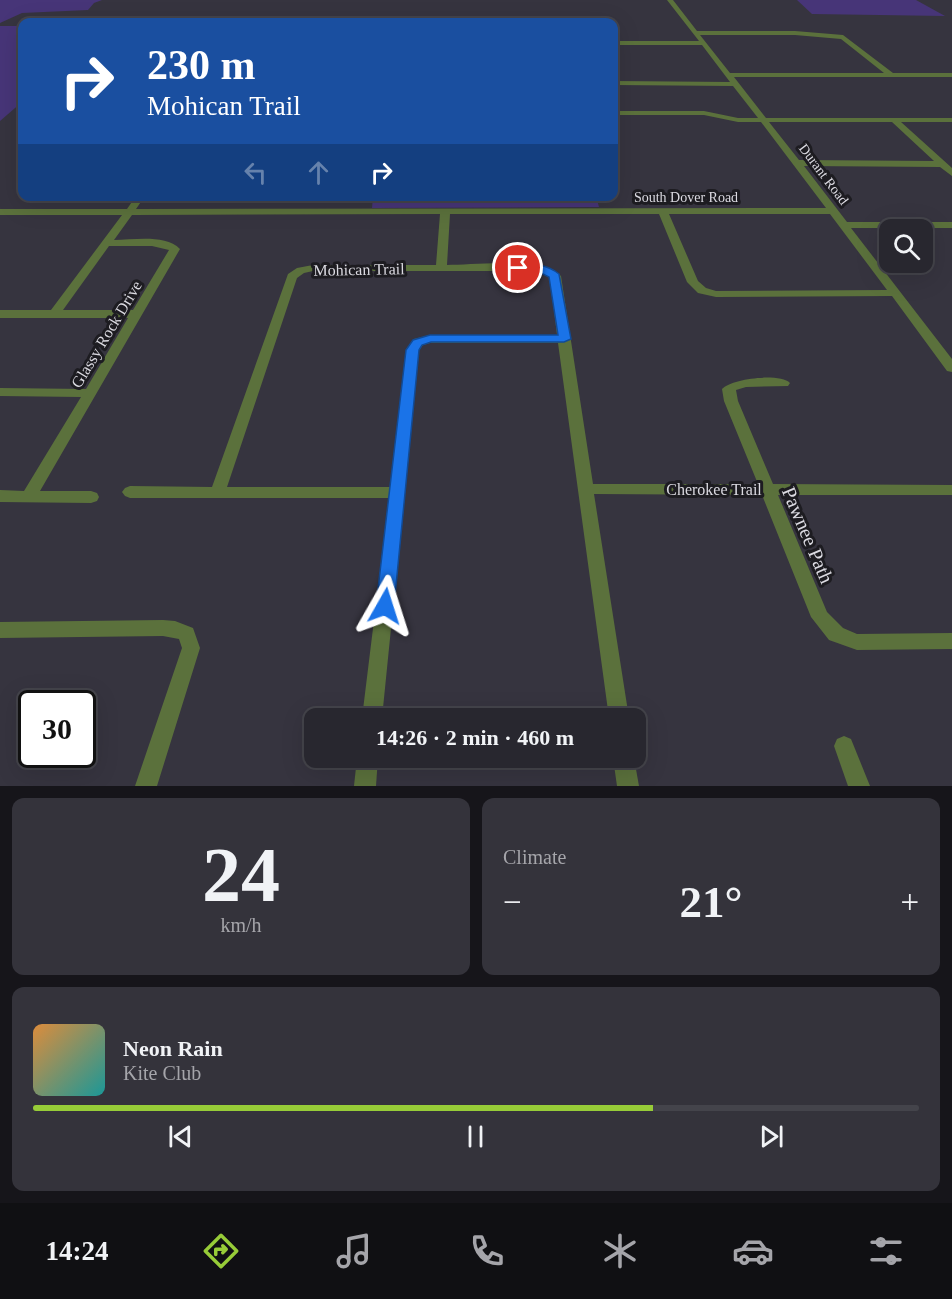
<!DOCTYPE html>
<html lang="en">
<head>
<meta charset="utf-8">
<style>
	:root { --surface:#28272f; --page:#34333b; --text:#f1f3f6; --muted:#a5a5aa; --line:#44444b; --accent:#97cc38 }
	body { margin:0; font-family:Georgia,serif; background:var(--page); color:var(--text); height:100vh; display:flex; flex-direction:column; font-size:22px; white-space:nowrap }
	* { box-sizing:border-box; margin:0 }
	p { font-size:20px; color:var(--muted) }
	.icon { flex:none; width:33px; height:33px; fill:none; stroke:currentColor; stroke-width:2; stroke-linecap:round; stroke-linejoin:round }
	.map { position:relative; height:786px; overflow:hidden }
	.panel { display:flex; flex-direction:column; gap:12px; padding:12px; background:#16151a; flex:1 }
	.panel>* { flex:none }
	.guide { position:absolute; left:18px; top:18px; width:600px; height:183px; border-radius:12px; box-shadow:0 6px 24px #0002,0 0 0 2px var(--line); background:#1a4fa0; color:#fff; overflow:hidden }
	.tools { position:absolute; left:879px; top:219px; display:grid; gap:12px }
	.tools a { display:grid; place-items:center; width:54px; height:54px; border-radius:12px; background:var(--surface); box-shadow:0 6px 24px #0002,0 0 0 2px var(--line); font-size:30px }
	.speed { position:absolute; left:18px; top:690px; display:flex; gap:12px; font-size:30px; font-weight:700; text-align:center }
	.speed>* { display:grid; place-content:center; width:78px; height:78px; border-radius:50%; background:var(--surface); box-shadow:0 6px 24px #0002,0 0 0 2px var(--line); line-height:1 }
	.speed .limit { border:3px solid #111; border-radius:9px; background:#fff; color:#111 }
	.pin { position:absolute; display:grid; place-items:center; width:51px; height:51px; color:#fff; margin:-26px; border:3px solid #fff; border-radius:50%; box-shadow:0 2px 6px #0007 }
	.me { position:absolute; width:66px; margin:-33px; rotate:6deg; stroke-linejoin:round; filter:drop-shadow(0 0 4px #0008) }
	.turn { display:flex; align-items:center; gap:21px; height:126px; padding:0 30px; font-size:27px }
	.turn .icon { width:78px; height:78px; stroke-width:2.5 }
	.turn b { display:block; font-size:42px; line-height:51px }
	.lanes { display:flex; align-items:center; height:57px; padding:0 30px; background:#0003; justify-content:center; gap:30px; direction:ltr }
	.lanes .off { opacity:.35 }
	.big { font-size:45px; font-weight:700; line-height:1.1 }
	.panel .widget { flex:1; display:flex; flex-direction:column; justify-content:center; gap:9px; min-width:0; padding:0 21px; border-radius:12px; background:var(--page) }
	.panel .dial { align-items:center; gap:0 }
	.dial b { font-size:78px; line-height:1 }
	.song { display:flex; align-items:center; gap:18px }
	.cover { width:72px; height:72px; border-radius:9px; background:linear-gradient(135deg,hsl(30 70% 55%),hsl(180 70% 35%)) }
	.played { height:6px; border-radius:3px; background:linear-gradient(90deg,var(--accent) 70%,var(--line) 70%) }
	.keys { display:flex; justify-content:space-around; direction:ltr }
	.heat { display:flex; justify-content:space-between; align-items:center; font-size:33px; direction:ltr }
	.panel .tiles { flex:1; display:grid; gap:12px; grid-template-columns:1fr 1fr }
	.widget:last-child { grid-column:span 2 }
	.trip { position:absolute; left:304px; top:708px; width:342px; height:60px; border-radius:12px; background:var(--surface); box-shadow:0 6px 24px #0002,0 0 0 2px var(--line); font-weight:700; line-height:60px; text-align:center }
	.menu { display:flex; height:96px; justify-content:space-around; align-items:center; background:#101013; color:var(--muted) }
	.menu .icon { width:42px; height:42px }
	.menu .current { color:var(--accent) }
	.menu b { font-size:27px; color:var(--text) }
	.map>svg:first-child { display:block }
</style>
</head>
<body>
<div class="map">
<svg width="952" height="786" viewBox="0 0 952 786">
	<rect width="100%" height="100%" fill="#36343f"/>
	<g fill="#473578">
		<polygon points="0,0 102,0 94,3 88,10 22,13 0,23"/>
		<polygon points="797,0 916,0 945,16 812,14"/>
		<polygon points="0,26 22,26 22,102 0,121"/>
		<polygon points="373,197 596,196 599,207 372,208"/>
	</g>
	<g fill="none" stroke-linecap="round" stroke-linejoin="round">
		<g fill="#5b713c" fill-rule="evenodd">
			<path d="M667,0H673L697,31H795L843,35L893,73H952V77H734L766,118H952V122H901L952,168V176L940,167L804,166L847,222H952V228H851L952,359V372L947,371L892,296L716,297L698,293L687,282L659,214H450L447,265C473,265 544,257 561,276L593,484H758L724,401L722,389C732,378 780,373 790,383L788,386L746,387L736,390L738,401L773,484L952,485V495H778L827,612L843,628L857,634L952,633V649L857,650L829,640L811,617L762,495L594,494L629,718H609L558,343H430L423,345L419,350L382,718H362L389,498H130L125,496L122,492L125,488L130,486L212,487L288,274L297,268L313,265H436L440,214L132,215L114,240C134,240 165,234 180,249L40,491H91L97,493L99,497L97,501L91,503L0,502V490L24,491L81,397L0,396V388L86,389L128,318H0V310H51L122,215H0V209H127L136,196H145L136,209L826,208L761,122H738L704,115H614V111H704L738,118H758L733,86L614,85V81L730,82L702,45H614V41H699ZM700,35H795L841,39L884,73H730ZM769,122H892L934,161L799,160ZM669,214H830L887,290L716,291L706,288L698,281ZM109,246H152L169,250L133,310H63ZM313,271H537L550,277L557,335H430L414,339L407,350L390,487H227L297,278L304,273Z"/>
			<polygon points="163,620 175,621 193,628 200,648 157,786 135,786 182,648 179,639 163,636 0,638 0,622"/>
			<polygon points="844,736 851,739 870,786 848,786 834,746 837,739"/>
			<polygon points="357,758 378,758 376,786 354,786"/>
			<polygon points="613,758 634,758 639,786 617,786"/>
		</g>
	</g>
	<path fill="#1a73e8" stroke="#114b97" stroke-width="1.5" d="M518,264C533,264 547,264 559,274L571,339L564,342H431L422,345L419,350L394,606L391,611L385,613L379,611L376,606L406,350L413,340L430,335H558L549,277L537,271L514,270L513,268Z"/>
	<g text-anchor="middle" stroke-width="6" stroke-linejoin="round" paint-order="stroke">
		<g font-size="14" fill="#dbdae1" stroke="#1d1c21">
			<text transform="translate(824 174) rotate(53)" y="5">Durant Road</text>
			<text x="686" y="202">South Dover Road</text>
		</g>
		<g font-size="16" fill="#dbdae1" stroke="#1d1c21">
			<text transform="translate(359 269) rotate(-1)" y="6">Mohican Trail</text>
			<text transform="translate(106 334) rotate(-59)" y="6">Glassy Rock Drive</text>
			<text x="714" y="495">Cherokee Trail</text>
		</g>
		<g font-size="20" fill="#dbdae1" stroke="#1d1c21">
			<text transform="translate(808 535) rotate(67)" y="7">Pawnee Path</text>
		</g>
	</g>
</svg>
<div class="tools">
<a><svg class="icon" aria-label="search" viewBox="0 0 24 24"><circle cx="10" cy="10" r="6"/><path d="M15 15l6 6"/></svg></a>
</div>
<div class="speed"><div class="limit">30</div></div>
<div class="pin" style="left:518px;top:268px;background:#d93025"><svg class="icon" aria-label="arrive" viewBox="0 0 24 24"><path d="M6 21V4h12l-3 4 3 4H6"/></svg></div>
<svg class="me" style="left:385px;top:606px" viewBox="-20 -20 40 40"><path d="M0-17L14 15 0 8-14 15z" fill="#1a73e8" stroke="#fff" stroke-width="4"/></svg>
<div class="trip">14:26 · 2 min · 460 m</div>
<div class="guide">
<div class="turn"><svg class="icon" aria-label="right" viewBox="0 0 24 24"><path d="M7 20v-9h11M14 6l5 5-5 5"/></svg><div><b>230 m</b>Mohican Trail</div></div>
<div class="lanes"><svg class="icon off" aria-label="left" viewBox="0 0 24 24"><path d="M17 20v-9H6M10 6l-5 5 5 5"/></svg><svg class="icon off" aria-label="ahead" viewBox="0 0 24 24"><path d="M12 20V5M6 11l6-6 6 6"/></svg><svg class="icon" aria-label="right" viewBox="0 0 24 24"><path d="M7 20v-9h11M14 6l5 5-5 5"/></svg></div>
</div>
</div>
<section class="panel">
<div class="tiles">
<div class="widget dial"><b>24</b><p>km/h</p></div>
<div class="widget"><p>Climate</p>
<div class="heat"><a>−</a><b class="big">21°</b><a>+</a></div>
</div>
<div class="widget">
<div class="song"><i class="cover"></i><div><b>Neon Rain</b><p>Kite Club</p></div></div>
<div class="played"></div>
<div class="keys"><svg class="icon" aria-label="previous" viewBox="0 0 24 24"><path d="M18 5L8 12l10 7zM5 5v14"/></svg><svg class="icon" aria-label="pause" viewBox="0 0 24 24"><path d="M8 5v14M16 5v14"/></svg><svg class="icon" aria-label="next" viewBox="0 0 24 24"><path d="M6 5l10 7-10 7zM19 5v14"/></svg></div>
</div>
</div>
</section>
<nav class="menu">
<b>14:24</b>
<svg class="icon current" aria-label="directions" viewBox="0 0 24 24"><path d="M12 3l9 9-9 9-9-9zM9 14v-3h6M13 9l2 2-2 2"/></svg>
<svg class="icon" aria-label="music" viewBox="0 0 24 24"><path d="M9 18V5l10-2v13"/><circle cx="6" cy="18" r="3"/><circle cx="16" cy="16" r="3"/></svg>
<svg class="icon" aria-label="phone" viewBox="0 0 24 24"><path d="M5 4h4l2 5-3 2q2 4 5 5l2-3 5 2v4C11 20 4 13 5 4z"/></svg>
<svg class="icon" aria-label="climate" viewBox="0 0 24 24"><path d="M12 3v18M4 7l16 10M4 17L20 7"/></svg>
<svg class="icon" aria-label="car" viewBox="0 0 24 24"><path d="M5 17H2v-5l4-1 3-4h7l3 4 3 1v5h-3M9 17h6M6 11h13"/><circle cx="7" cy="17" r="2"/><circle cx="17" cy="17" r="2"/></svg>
<svg class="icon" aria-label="filters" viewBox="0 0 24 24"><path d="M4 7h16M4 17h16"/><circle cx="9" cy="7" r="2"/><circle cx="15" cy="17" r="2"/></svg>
</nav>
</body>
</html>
